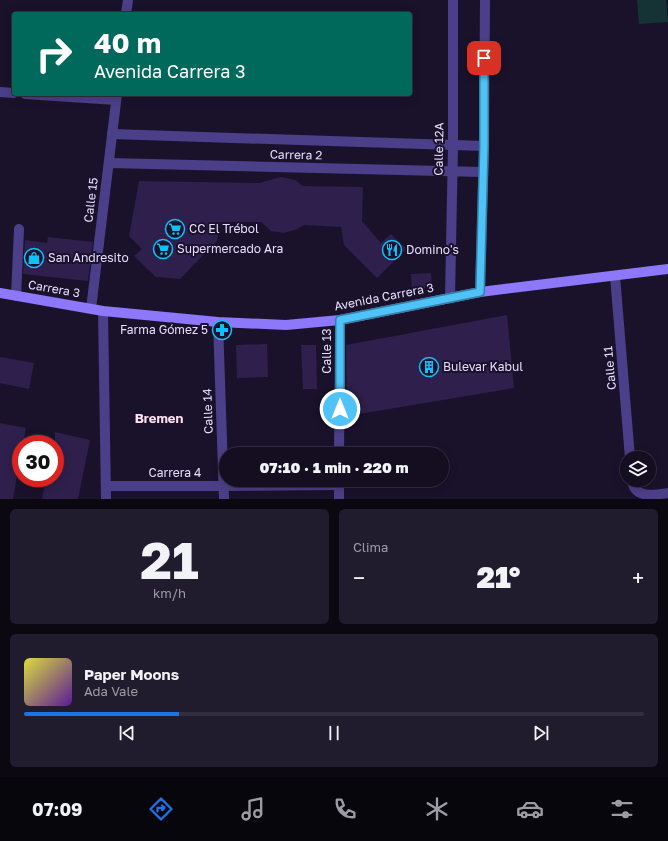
<!DOCTYPE html>
<html lang="es">
<head>
<meta charset="utf-8">
<style>
	:root { --surface:#140e20; --page:#211c2d; --text:#f1f3f6; --muted:#9d9ca5; --line:#332e3e; --accent:#1a73e8 }
	body { margin:0; font-family:"Golos Text",sans-serif; background:var(--page); color:var(--text); height:100vh; display:flex; flex-direction:column; font-size:15px; white-space:nowrap }
	* { box-sizing:border-box; margin:0 }
	p { font-size:13px; color:var(--muted) }
	.icon { flex:none; width:22px; height:22px; fill:none; stroke:currentColor; stroke-width:2; stroke-linecap:round; stroke-linejoin:round }
	.map { position:relative; height:499px; overflow:hidden }
	.panel { display:flex; flex-direction:column; gap:10px; padding:10px; background:#0b0812; flex:1 }
	.panel>* { flex:none }
	.hud { position:absolute; left:12px; top:12px; width:400px; height:84px; border-radius:4px; box-shadow:0 2px 10px #0003,0 0 0 1px var(--line); background:#00695c; color:#fff; overflow:hidden }
	.buttons { position:absolute; left:620px; top:451px; display:grid; gap:8px }
	.buttons a { display:grid; place-items:center; width:36px; height:36px; border-radius:50%; background:var(--surface); box-shadow:0 2px 10px #0003,0 0 0 1px var(--line); font-size:20px }
	.speed { position:absolute; left:12px; top:435px; display:flex; gap:8px; font-size:20px; font-weight:700; text-align:center }
	.speed>* { display:grid; place-content:center; width:52px; height:52px; border-radius:50%; background:var(--surface); box-shadow:0 2px 10px #0003,0 0 0 1px var(--line); line-height:1 }
	.speed .limit { border:6px solid #d22; background:#fff; color:#111 }
	.pin { position:absolute; display:grid; place-items:center; width:34px; height:34px; color:#fff; margin:-17px; border-radius:8px; box-shadow:0 2px 6px #0006 }
	.me { position:absolute; width:44px; margin:-22px; rotate:0deg; stroke-linejoin:round; filter:drop-shadow(0 0 3px #0008) }
	.turn { display:flex; align-items:center; gap:14px; height:84px; padding:0 16px; font-size:18px }
	.turn .icon { width:52px; height:52px; stroke-width:2.5 }
	.turn b { display:block; font-size:28px; line-height:34px }
	.big { font-size:30px; font-weight:800; line-height:1.1 }
	.panel .card { flex:1; display:flex; flex-direction:column; justify-content:center; gap:6px; min-width:0; padding:0 14px; border-radius:6px; background:var(--page) }
	.panel .dial { align-items:center; gap:0 }
	.dial b { font-size:52px; line-height:1 }
	.song { display:flex; align-items:center; gap:12px }
	.cover { width:48px; height:48px; border-radius:6px; background:linear-gradient(135deg,hsl(60 70% 55%),hsl(270 70% 35%)) }
	.played { height:4px; border-radius:2px; background:linear-gradient(90deg,var(--accent) 25%,var(--line) 25%) }
	.keys { display:flex; justify-content:space-around; direction:ltr }
	.heat { display:flex; justify-content:space-between; align-items:center; font-size:22px; direction:ltr }
	.panel .tiles { flex:1; display:grid; gap:10px; grid-template-columns:1fr 1fr }
	.card:last-child { grid-column:span 2 }
	.trip { position:absolute; left:219px; top:447px; width:230px; height:40px; border-radius:20px; background:var(--surface); box-shadow:0 2px 10px #0003,0 0 0 1px var(--line); font-weight:800; line-height:40px; text-align:center }
	.tabs { display:flex; height:64px; justify-content:space-around; align-items:center; background:#08060d; color:var(--muted) }
	.tabs .icon { width:28px; height:28px }
	.tabs .current { color:var(--accent) }
	.tabs b { font-size:18px; color:var(--text) }
	.map>svg:first-child { display:block }
</style>
</head>
<body>
<div class="map">
<svg width="668" height="499" viewBox="0 0 668 499">
	<rect width="100%" height="100%" fill="#1a122b"/>
	<polygon fill="#153235" points="637,0 666,0 668,22 639,24"/>
	<g fill="#2e1f4c">
		<polygon points="280,177 295,180 303,186 363,187 362,221 381,243 391,234 406,249 377,278 344,245 341,227 304,225 295,230 284,233 271,231 261,222 220,222 217,241 180,279 156,277 134,256 142,249 129,236 139,181 260,183"/>
		<polygon points="48,237 93,242 88,281 23,274 25,240 47,243"/>
		<polygon points="431,273 432,287 412,289 411,274"/>
		<polygon points="507,315 514,388 347,416 346,345"/>
		<polygon points="267,344 268,377 237,378 236,345"/>
		<polygon points="301,345 316,345 317,389 303,389"/>
		<polygon points="0,357 34,363 29,389 0,383"/>
		<polygon points="0,423 26,428 23,444 21,444 21,453 13,499 0,499"/>
		<polygon points="55,432 90,440 78,499 42,499 46,478 55,478"/>
	</g>
	<g fill="none" stroke-linecap="round" stroke-linejoin="round">
		<g stroke="#4c3f89" stroke-width="10">
			<polyline points="126,14 128,0"/>
			<polyline points="0,92 14,93"/>
			<polyline points="25,94 116,100"/>
			<polyline points="112,134 484,146"/>
			<polyline points="109,163 483,172"/>
			<polyline points="615,276 630,458"/>
			<polyline points="480,292 484,146 485,0"/>
			<polyline points="16,296 19,229"/>
			<polyline points="450,298 453,145 453,0"/>
			<polyline points="91,309 117,94"/>
			<polyline points="103,311 106,499"/>
			<polyline points="218,322 224,499"/>
			<polyline points="339,454 340,320"/>
			<polyline points="339,480 339,499"/>
			<path d="M632,480C634,499 654,495 668,493"/>
			<polyline points="106,486 224,486 339,485"/>
		</g>
		<polyline stroke="#8d77fb" stroke-width="10" points="0,293 103,311 218,322 286,325 340,320 480,292 668,269"/>
	</g>
	<g fill="none" stroke-linecap="round" stroke-linejoin="round">
		<defs>
			<polyline id="route" points="340,409 340,320 480,292 484,146 484,58"/>
		</defs>
		<use href="#route" stroke="#337fa1" stroke-width="10"/>
		<use href="#route" stroke="#4fc3f7" stroke-width="7"/>
	</g>
	<defs>
		<symbol id="supermarket-ring" viewBox="-11 -11 22 22"><circle r="9.5" fill="#1a122b" stroke="#0fc1f9" stroke-width="1.5"/><path d="M-6-5.5h2.5l.6 2H6L4.5 2H-2.5L-4.4-4H-6ZM-1.5 3.2a1.3 1.3 0 1 0 .1 0ZM3 3.2a1.3 1.3 0 1 0 .1 0Z" fill="#0fc1f9"/></symbol>
		<symbol id="restaurant-ring" viewBox="-11 -11 22 22"><circle r="9.5" fill="#1a122b" stroke="#0fc1f9" stroke-width="1.5"/><path d="M-5-6h1v4h1v-4h1v4h1v-4h1v5L-1.5 .5V6h-2V.5L-5-1ZM5-6V6H3V1.5H1.5Q1.5-4 5-6Z" fill="#0fc1f9"/></symbol>
		<symbol id="shop-ring" viewBox="-11 -11 22 22"><circle r="9.5" fill="#1a122b" stroke="#0fc1f9" stroke-width="1.5"/><path d="M-5-2.5h2.3a2.7 3.5 0 0 1 5.4 0H5L5.5 6h-11ZM-1.5-2.5h3a1.5 2.3 0 0 0-3 0Z" fill="#0fc1f9"/></symbol>
		<symbol id="pharmacy-ring" viewBox="-11 -11 22 22"><circle r="9.5" fill="#1a122b" stroke="#0fc1f9" stroke-width="1.5"/><path d="M-2-6h4v4h4v4h-4v4h-4v-4h-4v-4h4Z" fill="#0fc1f9"/></symbol>
		<symbol id="building-ring" viewBox="-11 -11 22 22"><circle r="9.5" fill="#1a122b" stroke="#0fc1f9" stroke-width="1.5"/><path d="M-4-6H4V6H1V3H-1V6H-4ZM-2.5-4.3h1.7v1.8h-1.7ZM.8-4.3h1.7v1.8H.8ZM-2.5-1h1.7V.8h-1.7ZM.8-1h1.7V.8H.8Z" fill="#0fc1f9"/></symbol>
	</defs>
	<g fill-rule="evenodd">
		<use href="#supermarket-ring" x="164" y="218" width="22" height="22"/>
		<use href="#supermarket-ring" x="152" y="238" width="22" height="22"/>
		<use href="#restaurant-ring" x="381" y="239" width="22" height="22"/>
		<use href="#shop-ring" x="23" y="247" width="22" height="22"/>
		<use href="#pharmacy-ring" x="211" y="319" width="22" height="22"/>
		<use href="#building-ring" x="418" y="356" width="22" height="22"/>
	</g>
	<g text-anchor="middle" stroke-width="4" stroke-linejoin="round" paint-order="stroke">
		<g font-size="12" fill="#e6defe" stroke="#1a122b">
			<text transform="translate(439 149) rotate(-89)" y="4">Calle 12A</text>
			<text transform="translate(296 155) rotate(1)" y="4">Carrera 2</text>
			<text transform="translate(91 200) rotate(-83)" y="4">Calle 15</text>
			<text transform="translate(54 289) rotate(10)" y="4">Carrera 3</text>
			<text transform="translate(384 297) rotate(-11)" y="4">Avenida Carrera 3</text>
			<text transform="translate(327 351) rotate(-90)" y="4">Calle 13</text>
			<text transform="translate(610 368) rotate(-95)" y="4">Calle 11</text>
			<text transform="translate(208 411) rotate(-92)" y="4">Calle 14</text>
			<text x="175" y="477">Carrera 4</text>
		</g>
		<g font-size="12" fill="#e6defe" stroke="#1a122b" text-anchor="start">
			<text x="189" y="233">CC El Trébol</text>
			<text x="177" y="253">Supermercado Ara</text>
			<text x="406" y="254">Domino's</text>
			<text x="48" y="262">San Andresito</text>
			<text x="208" y="334" text-anchor="end">Farma Gómez 5</text>
			<text x="443" y="371">Bulevar Kabul</text>
		</g>
		<g font-size="13" font-weight="bold" fill="#fedfef" stroke="#1a122b">
			<text x="159" y="423">Bremen</text>
		</g>
	</g>
</svg>
<div class="buttons">
<a><svg class="icon" aria-label="layers" viewBox="0 0 24 24"><path d="M12 4l9 5-9 5-9-5zM3 14l9 5 9-5"/></svg></a>
</div>
<div class="speed"><div class="limit">30</div></div>
<div class="pin" style="left:484px;top:58px;background:#d93025"><svg class="icon" aria-label="arrive" viewBox="0 0 24 24"><path d="M6 21V4h12l-3 4 3 4H6"/></svg></div>
<svg class="me" style="left:340px;top:409px" viewBox="-20 -20 40 40"><circle r="17" fill="#4fc3f7" stroke="#fff" stroke-width="3"/><path d="M0-11L8 9 0 5-8 9z" fill="#fff"/></svg>
<div class="trip">07:10 · 1 min · 220 m</div>
<div class="hud">
<div class="turn"><svg class="icon" aria-label="right" viewBox="0 0 24 24"><path d="M7 20v-9h11M14 6l5 5-5 5"/></svg><div><b>40 m</b>Avenida Carrera 3</div></div>
</div>
</div>
<section class="panel">
<div class="tiles">
<div class="card dial"><b>21</b><p>km/h</p></div>
<div class="card"><p>Clima</p>
<div class="heat"><a>−</a><b class="big">21°</b><a>+</a></div>
</div>
<div class="card">
<div class="song"><i class="cover"></i><div><b>Paper Moons</b><p>Ada Vale</p></div></div>
<div class="played"></div>
<div class="keys"><svg class="icon" aria-label="previous" viewBox="0 0 24 24"><path d="M18 5L8 12l10 7zM5 5v14"/></svg><svg class="icon" aria-label="pause" viewBox="0 0 24 24"><path d="M8 5v14M16 5v14"/></svg><svg class="icon" aria-label="next" viewBox="0 0 24 24"><path d="M6 5l10 7-10 7zM19 5v14"/></svg></div>
</div>
</div>
</section>
<nav class="tabs">
<b>07:09</b>
<svg class="icon current" aria-label="directions" viewBox="0 0 24 24"><path d="M12 3l9 9-9 9-9-9zM9 14v-3h6M13 9l2 2-2 2"/></svg>
<svg class="icon" aria-label="music" viewBox="0 0 24 24"><path d="M9 18V5l10-2v13"/><circle cx="6" cy="18" r="3"/><circle cx="16" cy="16" r="3"/></svg>
<svg class="icon" aria-label="phone" viewBox="0 0 24 24"><path d="M5 4h4l2 5-3 2q2 4 5 5l2-3 5 2v4C11 20 4 13 5 4z"/></svg>
<svg class="icon" aria-label="climate" viewBox="0 0 24 24"><path d="M12 3v18M4 7l16 10M4 17L20 7"/></svg>
<svg class="icon" aria-label="car" viewBox="0 0 24 24"><path d="M5 17H2v-5l4-1 3-4h7l3 4 3 1v5h-3M9 17h6M6 11h13"/><circle cx="7" cy="17" r="2"/><circle cx="17" cy="17" r="2"/></svg>
<svg class="icon" aria-label="filters" viewBox="0 0 24 24"><path d="M4 7h16M4 17h16"/><circle cx="9" cy="7" r="2"/><circle cx="15" cy="17" r="2"/></svg>
</nav>
</body>
</html>
